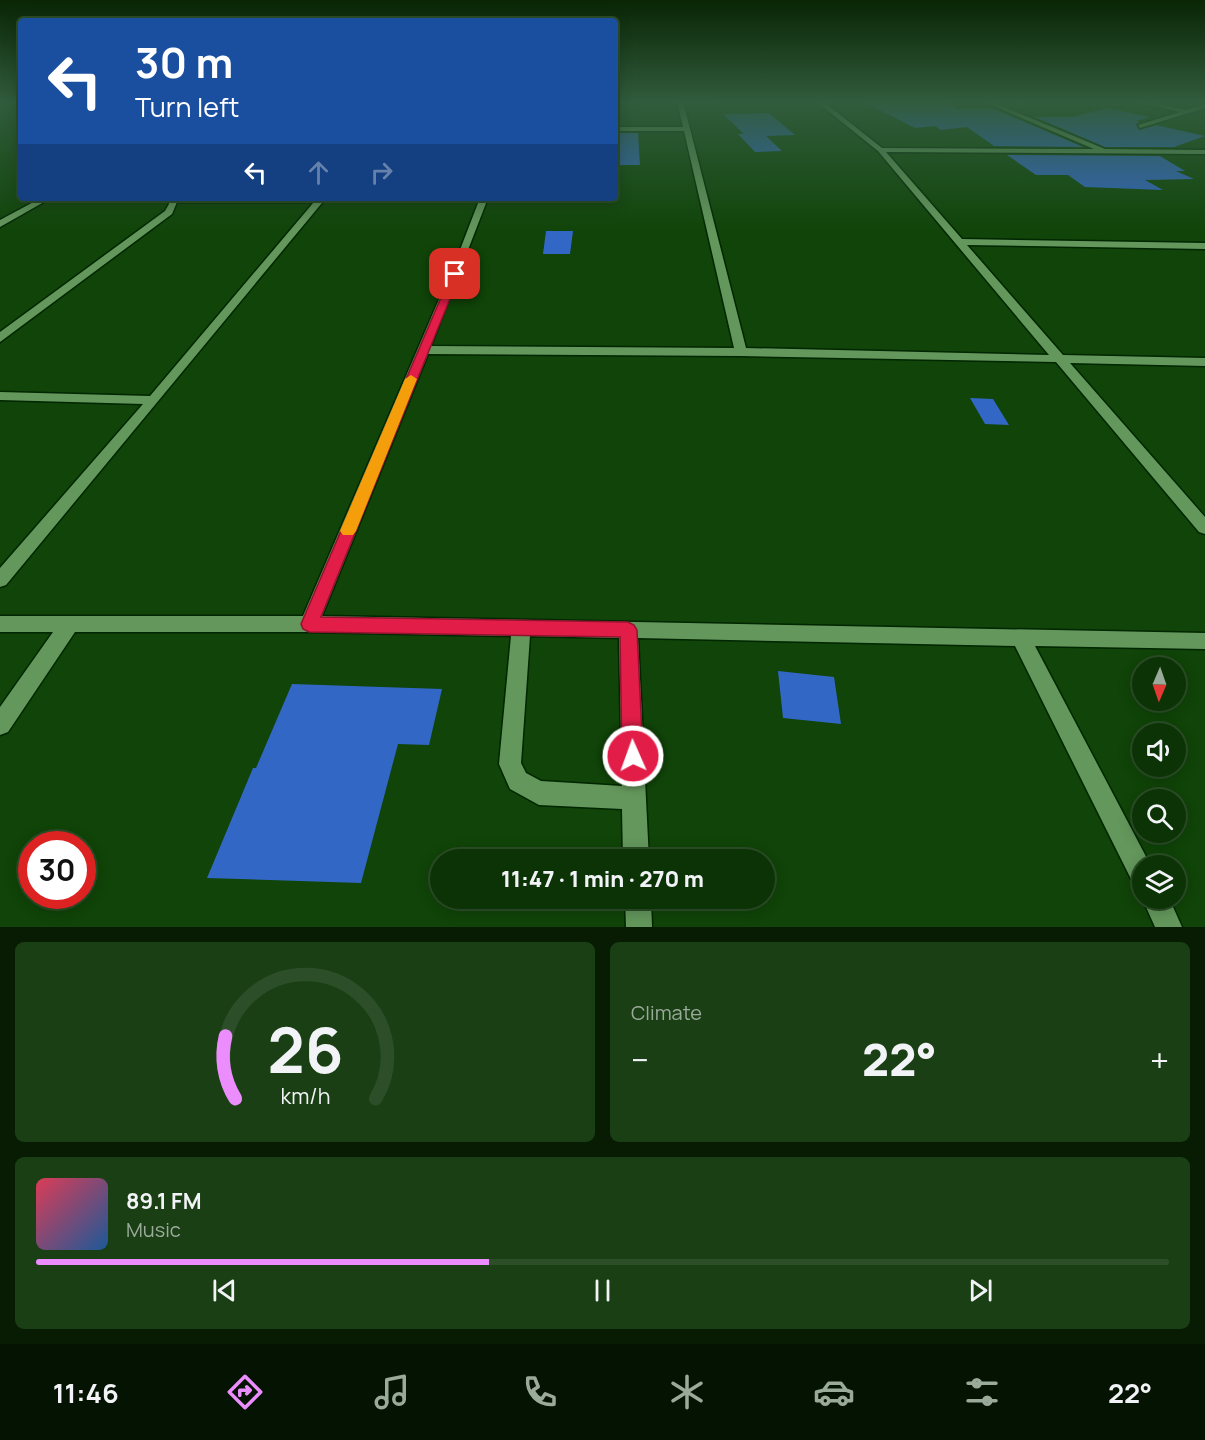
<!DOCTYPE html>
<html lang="en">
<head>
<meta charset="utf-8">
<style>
	:root { --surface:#0c3306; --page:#1a3f14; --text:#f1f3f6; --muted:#9aaa9b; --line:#2c4e28; --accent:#eb8dfc }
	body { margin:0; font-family:Manrope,sans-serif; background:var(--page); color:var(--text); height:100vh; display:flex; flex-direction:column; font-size:22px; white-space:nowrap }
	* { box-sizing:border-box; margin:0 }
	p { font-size:20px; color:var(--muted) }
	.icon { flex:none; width:33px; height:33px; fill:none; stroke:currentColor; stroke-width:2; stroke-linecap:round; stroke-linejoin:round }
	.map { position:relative; height:927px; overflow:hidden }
	.side { display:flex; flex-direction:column; gap:15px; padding:15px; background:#071c03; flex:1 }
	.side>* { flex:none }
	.hud { position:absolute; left:18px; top:18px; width:600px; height:183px; border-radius:6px; box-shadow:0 3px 15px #0003,0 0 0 2px var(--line); background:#1a4fa0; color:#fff; overflow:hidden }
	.needle { width:39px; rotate:182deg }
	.buttons { position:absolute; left:1132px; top:657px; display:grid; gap:12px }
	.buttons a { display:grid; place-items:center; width:54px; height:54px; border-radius:50%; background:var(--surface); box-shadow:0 3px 15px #0003,0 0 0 2px var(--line); font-size:30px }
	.speed { position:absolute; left:18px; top:831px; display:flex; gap:12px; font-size:30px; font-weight:700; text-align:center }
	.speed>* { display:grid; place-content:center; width:78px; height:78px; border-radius:50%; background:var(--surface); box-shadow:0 3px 15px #0003,0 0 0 2px var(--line); line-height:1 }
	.speed .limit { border:9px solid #d22; background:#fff; color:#111 }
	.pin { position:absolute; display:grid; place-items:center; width:51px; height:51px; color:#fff; margin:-26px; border-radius:12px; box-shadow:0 3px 9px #0006 }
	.me { position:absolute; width:66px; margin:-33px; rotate:358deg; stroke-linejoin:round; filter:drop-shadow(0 0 4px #0008) }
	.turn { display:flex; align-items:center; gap:21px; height:126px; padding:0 18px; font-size:27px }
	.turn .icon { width:78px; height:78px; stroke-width:2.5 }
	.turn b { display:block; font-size:42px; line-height:51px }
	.lanes { display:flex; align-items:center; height:57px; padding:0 18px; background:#0003; justify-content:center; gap:30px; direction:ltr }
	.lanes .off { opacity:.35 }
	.big { font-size:45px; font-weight:800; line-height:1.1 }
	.side .card { flex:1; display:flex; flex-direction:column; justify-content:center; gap:9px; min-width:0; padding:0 21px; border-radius:9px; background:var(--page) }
	.side .dial { align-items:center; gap:0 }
	.dial svg { height:156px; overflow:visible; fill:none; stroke:var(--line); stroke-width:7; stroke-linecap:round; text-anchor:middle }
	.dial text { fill:var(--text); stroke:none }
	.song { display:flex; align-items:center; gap:18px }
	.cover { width:72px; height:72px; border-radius:9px; background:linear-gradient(135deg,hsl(350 70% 55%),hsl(210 70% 35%)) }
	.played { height:6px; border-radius:3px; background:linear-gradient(90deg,var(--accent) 40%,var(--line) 40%) }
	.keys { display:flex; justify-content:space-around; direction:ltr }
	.heat { display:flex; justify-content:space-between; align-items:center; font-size:33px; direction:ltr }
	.side .tiles { flex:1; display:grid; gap:15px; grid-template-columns:1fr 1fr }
	.card:last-child { grid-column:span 2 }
	.trip { position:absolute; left:430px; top:849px; width:345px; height:60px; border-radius:30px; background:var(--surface); box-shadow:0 3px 15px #0003,0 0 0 2px var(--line); font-weight:800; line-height:60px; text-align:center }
	.dock { display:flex; height:96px; justify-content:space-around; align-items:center; background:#051402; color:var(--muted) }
	.dock .icon { width:42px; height:42px }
	.dock .on { color:var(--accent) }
	.dock b { font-size:27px; color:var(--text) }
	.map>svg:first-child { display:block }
</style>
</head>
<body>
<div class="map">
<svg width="1205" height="927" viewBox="0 0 1205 927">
	<rect width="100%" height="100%" fill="#104408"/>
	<g fill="#3367c6">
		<polygon points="864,102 946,102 958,109 992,108 1083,147 994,146 967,127 941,130 935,126 915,128"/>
		<polygon points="1108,108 1150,117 1136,121 1140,122 1136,124 1139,130 1156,125 1205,136 1174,147 1105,147 1035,117 1072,117"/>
		<polygon points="769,113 795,135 766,136 782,151 755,152 738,134 744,134 723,114"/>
		<polygon points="615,133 638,133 640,165 615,165"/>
		<polygon points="1007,155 1160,156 1185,171 1176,171 1194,179 1145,180 1163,190 1085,187 1068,175 1036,175"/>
		<polygon points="546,231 573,231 570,254 543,254"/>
		<polygon points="970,398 993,399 1009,425 985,424"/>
		<polygon points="778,671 834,677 841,724 783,718"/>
		<polygon points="292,684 442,689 429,745 398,744 361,883 207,878 253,768 256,768"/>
	</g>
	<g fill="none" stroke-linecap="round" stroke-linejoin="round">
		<defs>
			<g id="minor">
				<path d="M677,102H734L684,105L746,348L1049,355L878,151L817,102H824L882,148L1094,149L984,102H992L1105,149L1205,150V154L886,152L962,239L1205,243V249L967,245L1063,355L1205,358V366L1070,363L1205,517V534L1199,532L1056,362L741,356L428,354L322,616L1205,633V649L1035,646L1151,866H1143V889L1134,885L1015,646L638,638L649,860H623L622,809L539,805L510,789L499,764L511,636L309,632H75L8,732L0,735V707L53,632H0V616H303L458,255L480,198H488L431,346L734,348L684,131H615V127H683ZM530,636L619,638L622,786L541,781L526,773L521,763Z"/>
				<polygon points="1137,102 1148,102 1186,110 1205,104 1205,108 1140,128 1138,125 1180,112"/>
				<polygon points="41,198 51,198 0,227 0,220"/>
				<polygon points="168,198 326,198 6,585 0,587 0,568 143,404 0,400 0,392 150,396 314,202 177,202 172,214 0,342 0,332 165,211 169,204"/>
				<polygon points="1143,896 1143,898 1169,898 1182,927 1155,927 1142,898"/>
				<polygon points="625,898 651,898 652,927 626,927"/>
			</g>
		</defs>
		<use href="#minor" stroke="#012700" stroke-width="3"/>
		<use href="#minor" fill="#64975c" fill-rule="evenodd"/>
	</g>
	<linearGradient id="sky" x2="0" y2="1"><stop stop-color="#092504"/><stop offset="0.44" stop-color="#315c3d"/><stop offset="1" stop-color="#315c3d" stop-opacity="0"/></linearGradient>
	<rect width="1205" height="232" fill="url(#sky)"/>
	<polygon fill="#e11d48" stroke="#92132f" stroke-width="1.5" points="452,272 460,274 321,617 628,622 634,625 637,630 643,756 640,763 633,766 625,763 622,756 620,637 309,632 303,629 301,624"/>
	<polygon fill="#f59e0b" points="411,375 417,379 356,531 353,535 343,535 340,531 405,379"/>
</svg>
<div class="buttons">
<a><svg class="needle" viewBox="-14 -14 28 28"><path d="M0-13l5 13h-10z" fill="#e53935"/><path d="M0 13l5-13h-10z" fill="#9aaa9b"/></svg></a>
<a><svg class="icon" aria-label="sound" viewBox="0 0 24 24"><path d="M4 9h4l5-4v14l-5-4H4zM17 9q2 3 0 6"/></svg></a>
<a><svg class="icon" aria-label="search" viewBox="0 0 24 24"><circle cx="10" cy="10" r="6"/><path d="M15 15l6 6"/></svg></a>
<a><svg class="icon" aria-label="layers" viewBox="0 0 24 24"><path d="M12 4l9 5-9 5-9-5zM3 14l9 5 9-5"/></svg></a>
</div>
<div class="speed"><div class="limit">30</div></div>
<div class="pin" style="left:455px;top:274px;background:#d93025"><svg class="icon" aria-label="arrive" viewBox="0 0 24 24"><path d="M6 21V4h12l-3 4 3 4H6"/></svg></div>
<svg class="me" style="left:633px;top:756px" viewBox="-20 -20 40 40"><circle r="17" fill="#e11d48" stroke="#fff" stroke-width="3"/><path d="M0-11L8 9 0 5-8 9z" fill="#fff"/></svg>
<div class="trip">11:47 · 1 min · 270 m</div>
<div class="hud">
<div class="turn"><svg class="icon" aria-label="left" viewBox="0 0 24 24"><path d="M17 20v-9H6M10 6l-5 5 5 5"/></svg><div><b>30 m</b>Turn left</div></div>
<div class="lanes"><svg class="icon" aria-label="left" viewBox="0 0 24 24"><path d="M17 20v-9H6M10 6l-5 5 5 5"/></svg><svg class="icon off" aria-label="ahead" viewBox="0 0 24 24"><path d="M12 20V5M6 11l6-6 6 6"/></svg><svg class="icon off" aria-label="right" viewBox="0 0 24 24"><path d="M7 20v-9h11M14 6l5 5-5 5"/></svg></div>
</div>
</div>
<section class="side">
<div class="tiles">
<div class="card dial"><svg viewBox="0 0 100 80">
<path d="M14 69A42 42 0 1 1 86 69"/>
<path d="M14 69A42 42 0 0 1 9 37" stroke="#eb8dfc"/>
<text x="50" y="56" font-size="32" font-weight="700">26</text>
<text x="50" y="72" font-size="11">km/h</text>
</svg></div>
<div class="card"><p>Climate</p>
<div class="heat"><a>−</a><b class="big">22°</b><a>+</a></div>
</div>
<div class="card">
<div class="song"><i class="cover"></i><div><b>89.1 FM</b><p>Music</p></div></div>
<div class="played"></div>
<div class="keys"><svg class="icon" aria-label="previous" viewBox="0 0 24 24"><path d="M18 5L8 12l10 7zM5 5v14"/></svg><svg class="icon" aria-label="pause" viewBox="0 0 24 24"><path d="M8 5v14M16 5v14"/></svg><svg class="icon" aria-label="next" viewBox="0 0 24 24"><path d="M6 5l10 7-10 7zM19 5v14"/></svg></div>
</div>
</div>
</section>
<nav class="dock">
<b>11:46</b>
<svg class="icon on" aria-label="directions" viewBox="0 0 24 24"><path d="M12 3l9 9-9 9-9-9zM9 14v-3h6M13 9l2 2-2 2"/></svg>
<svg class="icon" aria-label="music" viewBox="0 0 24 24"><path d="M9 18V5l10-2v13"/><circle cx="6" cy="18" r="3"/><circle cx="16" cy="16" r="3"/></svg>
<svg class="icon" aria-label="phone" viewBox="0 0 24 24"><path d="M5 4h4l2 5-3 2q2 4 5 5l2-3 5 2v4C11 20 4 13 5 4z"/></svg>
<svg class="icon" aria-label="climate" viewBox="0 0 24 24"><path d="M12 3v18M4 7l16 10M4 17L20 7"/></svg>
<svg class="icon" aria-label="car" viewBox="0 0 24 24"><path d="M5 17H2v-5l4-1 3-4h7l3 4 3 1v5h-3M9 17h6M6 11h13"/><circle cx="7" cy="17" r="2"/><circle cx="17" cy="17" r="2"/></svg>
<svg class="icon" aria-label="filters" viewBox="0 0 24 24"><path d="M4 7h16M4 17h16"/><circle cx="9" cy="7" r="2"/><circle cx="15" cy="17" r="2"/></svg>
<b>22°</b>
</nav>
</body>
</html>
